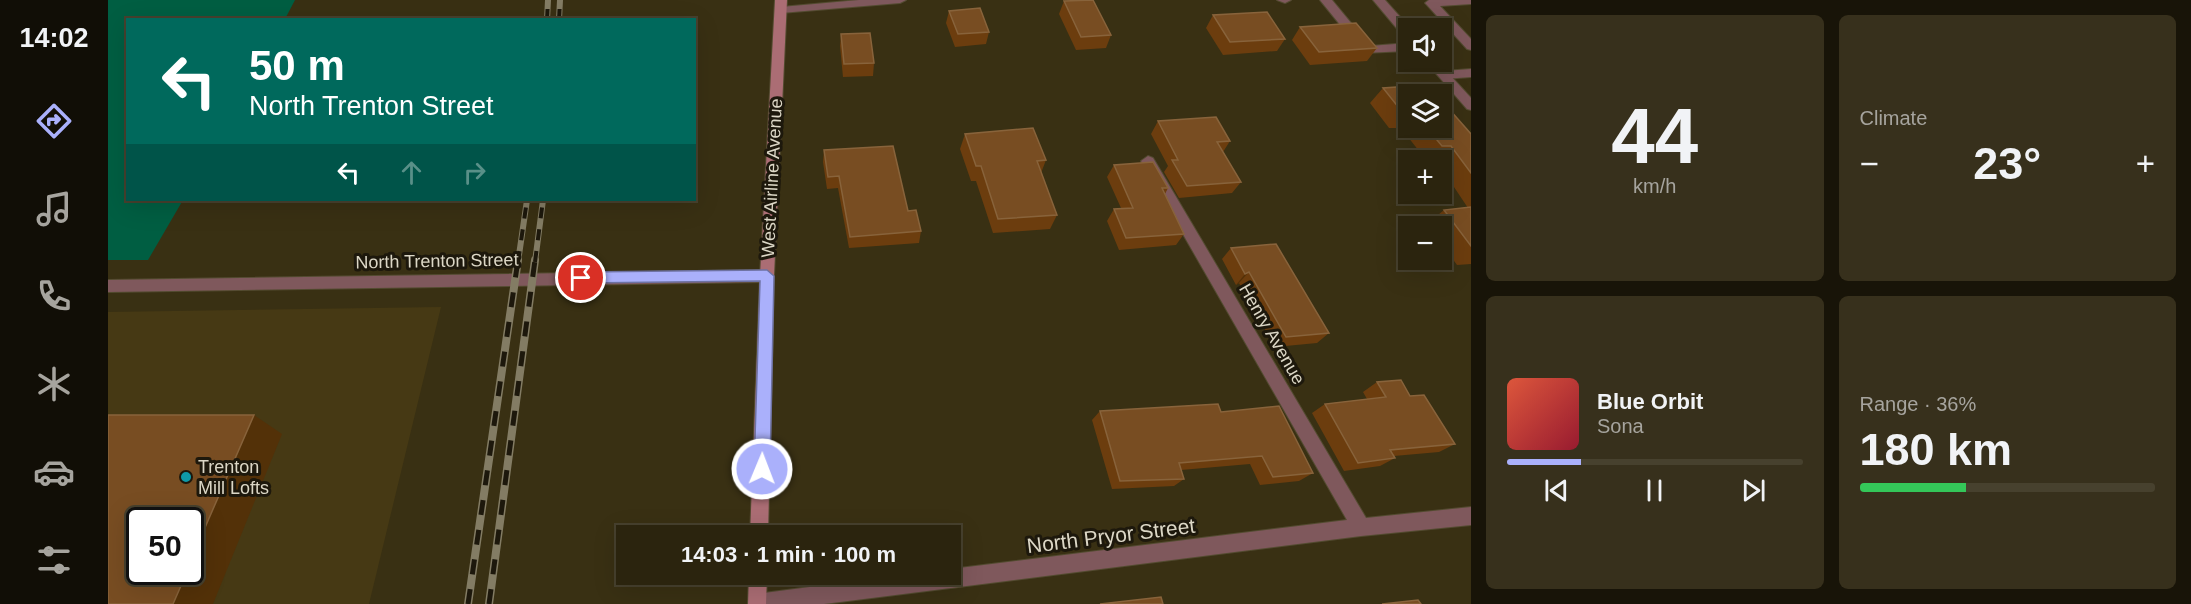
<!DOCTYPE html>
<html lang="en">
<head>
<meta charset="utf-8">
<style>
	:root { --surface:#2b240e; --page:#37301c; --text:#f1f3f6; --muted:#a6a49e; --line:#47412e; --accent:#aab0fb }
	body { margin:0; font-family:Arial,sans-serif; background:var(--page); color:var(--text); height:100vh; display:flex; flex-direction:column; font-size:22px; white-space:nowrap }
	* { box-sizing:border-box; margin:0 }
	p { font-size:20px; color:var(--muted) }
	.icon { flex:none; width:33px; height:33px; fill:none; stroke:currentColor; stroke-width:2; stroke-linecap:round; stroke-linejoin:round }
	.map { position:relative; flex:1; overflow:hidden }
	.details { display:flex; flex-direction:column; gap:15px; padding:15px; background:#181408; width:720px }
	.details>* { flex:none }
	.hud { position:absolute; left:18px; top:18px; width:570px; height:183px; border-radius:0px; box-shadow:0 6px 24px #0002,0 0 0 2px var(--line); background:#00695c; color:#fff; overflow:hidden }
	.controls { position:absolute; left:1290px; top:18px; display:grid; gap:12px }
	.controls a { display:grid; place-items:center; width:54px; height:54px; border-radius:0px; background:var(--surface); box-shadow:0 6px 24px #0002,0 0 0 2px var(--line); font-size:30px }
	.speed { position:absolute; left:18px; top:507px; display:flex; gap:12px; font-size:30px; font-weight:700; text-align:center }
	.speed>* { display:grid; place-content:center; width:78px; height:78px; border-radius:50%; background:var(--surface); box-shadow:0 6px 24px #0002,0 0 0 2px var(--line); line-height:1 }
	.speed .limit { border:3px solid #111; border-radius:9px; background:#fff; color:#111 }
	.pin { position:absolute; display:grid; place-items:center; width:51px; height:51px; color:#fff; margin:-26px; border:3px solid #fff; border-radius:50%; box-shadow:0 2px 6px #0007 }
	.me { position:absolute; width:66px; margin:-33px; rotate:1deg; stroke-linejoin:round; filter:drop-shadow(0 0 4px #0008) }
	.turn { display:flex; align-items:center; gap:21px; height:126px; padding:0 24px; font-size:27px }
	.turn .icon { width:78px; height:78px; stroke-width:2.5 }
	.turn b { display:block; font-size:42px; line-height:51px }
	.lanes { display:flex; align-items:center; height:57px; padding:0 24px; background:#0003; justify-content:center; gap:30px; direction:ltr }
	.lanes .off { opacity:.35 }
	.big { font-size:45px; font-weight:800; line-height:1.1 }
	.details .tile { flex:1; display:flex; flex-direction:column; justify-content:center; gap:9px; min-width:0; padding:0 21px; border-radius:9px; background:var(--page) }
	.details .dial { align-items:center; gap:0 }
	.dial b { font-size:78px; line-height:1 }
	.song { display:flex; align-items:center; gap:18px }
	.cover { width:72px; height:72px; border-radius:9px; background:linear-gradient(135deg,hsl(10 70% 55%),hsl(350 70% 35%)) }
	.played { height:6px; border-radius:3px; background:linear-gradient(90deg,var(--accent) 25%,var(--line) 25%) }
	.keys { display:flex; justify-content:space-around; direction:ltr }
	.heat { display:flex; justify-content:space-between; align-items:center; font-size:33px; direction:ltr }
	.charge { height:9px; border-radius:4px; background:linear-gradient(90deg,#34c759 36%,var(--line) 0) }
	.details .tiles { flex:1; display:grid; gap:15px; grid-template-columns:repeat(2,1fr) }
	.trip { position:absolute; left:508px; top:525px; width:345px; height:60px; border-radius:0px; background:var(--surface); box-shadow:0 6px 24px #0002,0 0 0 2px var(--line); font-weight:800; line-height:60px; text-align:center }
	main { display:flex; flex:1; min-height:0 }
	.dock { display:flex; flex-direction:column; width:108px; justify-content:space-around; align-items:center; background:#110e06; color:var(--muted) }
	.dock .icon { width:42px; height:42px }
	.dock .current { color:var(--accent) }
	.dock b { font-size:27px; color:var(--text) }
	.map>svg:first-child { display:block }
</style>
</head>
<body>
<main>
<nav class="dock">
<b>14:02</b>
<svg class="icon current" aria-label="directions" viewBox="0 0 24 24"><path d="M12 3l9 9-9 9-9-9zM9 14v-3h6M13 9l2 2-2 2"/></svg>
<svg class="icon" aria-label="music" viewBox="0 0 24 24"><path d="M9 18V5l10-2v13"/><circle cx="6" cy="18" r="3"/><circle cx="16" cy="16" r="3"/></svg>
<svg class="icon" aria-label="phone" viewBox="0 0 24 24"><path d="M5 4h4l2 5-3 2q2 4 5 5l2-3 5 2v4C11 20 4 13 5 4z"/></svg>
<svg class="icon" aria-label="climate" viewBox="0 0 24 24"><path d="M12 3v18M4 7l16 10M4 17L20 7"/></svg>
<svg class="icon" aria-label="car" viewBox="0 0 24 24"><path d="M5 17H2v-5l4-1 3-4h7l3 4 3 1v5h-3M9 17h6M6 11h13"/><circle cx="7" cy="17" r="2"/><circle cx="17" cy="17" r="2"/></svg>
<svg class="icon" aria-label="filters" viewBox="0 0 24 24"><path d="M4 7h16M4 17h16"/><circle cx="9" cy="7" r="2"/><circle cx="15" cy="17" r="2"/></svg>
</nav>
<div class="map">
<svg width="1363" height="604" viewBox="0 0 1363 604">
	<rect width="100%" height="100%" fill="#393013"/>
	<path fill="#463914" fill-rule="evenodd" d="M333,307L261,604H0V312ZM32,520H82V572H32Z"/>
	<polygon fill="#005e42" points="0,0 187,0 177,19 20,20 20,200 75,200 40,260 0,260"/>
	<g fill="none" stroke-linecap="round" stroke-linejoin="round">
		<defs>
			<g id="lane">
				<polygon points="1169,0 1183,0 1177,3"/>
				<polygon points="1212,0 1224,0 1262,46 1300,43 1300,51 1255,53"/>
				<polygon points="1321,0 1363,0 1363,4 1332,6 1363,39 1363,50 1359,49 1319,5 1317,3"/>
				<polygon points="1363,69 1363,77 1336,79 1330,75 1336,71"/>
			</g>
			<g id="street">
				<polygon points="751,0 798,0 792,3 673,13 667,10 673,7"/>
				<polygon points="1265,0 1277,0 1302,28 1300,38 1296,37"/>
				<polygon points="1318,62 1330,62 1363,98 1363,110 1359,109"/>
				<polygon points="1040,156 1045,158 1258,518 1363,507 1363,525 1253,536 716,604 640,604 642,596 649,594 801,574 843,574 843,569 1239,520 1033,161"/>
				<polygon points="659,270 664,272 666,276 664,280 659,282 0,292 0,280"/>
			</g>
			<g id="secondary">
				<polygon points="667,0 679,0 666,276 660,536 642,536 652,276"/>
				<polygon points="641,574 659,574 658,604 640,604"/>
			</g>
		</defs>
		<use href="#lane" stroke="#534b30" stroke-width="2"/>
		<use href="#street" stroke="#534b30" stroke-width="2"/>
		<use href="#secondary" stroke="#534b30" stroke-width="2"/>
		<use href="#lane" fill="#7f585c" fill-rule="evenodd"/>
		<use href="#street" fill="#7f585c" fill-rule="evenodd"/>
		<use href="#secondary" fill="#ab6d74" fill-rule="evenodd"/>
		<defs>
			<g id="rail-far1">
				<polyline points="439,20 440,0"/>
				<polyline points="451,20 452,0"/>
				<polyline points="410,262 419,200"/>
				<polyline points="427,262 435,200"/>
			</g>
			<g id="rail">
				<polyline points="360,604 410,260"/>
				<polyline points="381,604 427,260"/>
			</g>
		</defs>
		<use href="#rail-far1" stroke="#837c64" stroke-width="6"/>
		<use href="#rail" stroke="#837c64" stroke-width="8"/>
		<use href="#rail-far1" stroke="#1d180c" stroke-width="4" stroke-dasharray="11" stroke-linecap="butt"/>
		<use href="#rail" stroke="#1d180c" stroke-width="5" stroke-dasharray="15" stroke-linecap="butt"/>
	</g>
	<g fill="#6c3d0e">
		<polygon points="956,1 1003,35 998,48 968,50 951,14"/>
		<polygon points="841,11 881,32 878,44 847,47 838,23"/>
		<polygon points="1105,15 1177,39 1169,51 1115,55 1098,28"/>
		<polygon points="1192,27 1269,48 1259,61 1202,65 1184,40"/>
		<polygon points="733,34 766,63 765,76 735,77 732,46"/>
		<polygon points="1275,88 1300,94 1300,128 1334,128 1363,134 1363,264 1349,265 1334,244 1334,226 1321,226 1319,224 1336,210 1360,208 1334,169 1334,160 1318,160 1293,128 1281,128 1262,103"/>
		<polygon points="1050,121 1122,141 1115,152 1133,182 1124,193 1071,198 1056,172 1060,166 1043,134"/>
		<polygon points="857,134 938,160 933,173 949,215 942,229 885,233 868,181 863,181 852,149"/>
		<polygon points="716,150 800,211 813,231 811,243 741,248 730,188 719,189 715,162"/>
		<polygon points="1006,165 1060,188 1057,194 1076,234 1068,245 1011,250 999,221 1006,209 1013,208 999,177"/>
		<polygon points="1123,248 1221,333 1209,343 1167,347 1131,283 1128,285 1114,259"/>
		<polygon points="1269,382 1302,396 1347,444 1331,452 1286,456 1287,458 1272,466 1236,471 1204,413 1217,404 1259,399 1255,392"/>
		<polygon points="992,411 1113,412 1205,473 1191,481 1152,485 1142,464 1073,470 1076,479 1066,486 1004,489 984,420"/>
	</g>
	<g fill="#533108">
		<polygon points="1141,272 1131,283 1128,285 1137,274"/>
		<polygon points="146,415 174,434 105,604 65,604 79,572 82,572 82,562"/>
	</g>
	<g fill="#784d22" stroke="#88633b" stroke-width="1.5">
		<polygon points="985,0 1003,35 973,37 956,1"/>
		<polygon points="872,8 881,32 850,34 841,11"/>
		<polygon points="1159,12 1177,39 1122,42 1105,15"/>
		<polygon points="1248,23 1269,48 1211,52 1192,27"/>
		<polygon points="762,33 766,63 736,64 733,34"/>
		<polygon points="1319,85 1328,94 1300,94 1300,113 1295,113 1275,88"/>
		<polygon points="1334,101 1363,134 1363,173 1343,146 1334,146 1319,128 1334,128"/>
		<polygon points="1108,117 1122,141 1109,142 1133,182 1079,186 1064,160 1070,160 1050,121"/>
		<polygon points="925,128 938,160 929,161 949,215 890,219 873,166 868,166 857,134"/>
		<polygon points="785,146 800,211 808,210 813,231 742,237 731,176 720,177 716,150"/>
		<polygon points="1045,162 1060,188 1054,188 1076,234 1018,238 1006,209 1025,208 1006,165"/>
		<polygon points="1363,207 1363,246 1336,210"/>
		<polygon points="1168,244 1221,333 1178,337 1141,272 1137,274 1123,248"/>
		<polygon points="1293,380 1302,396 1316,395 1347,444 1282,450 1287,458 1250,463 1217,404 1278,397 1269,382"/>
		<polygon points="1110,404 1113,412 1171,406 1205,473 1165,477 1154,456 1071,463 1076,479 1012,481 992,411"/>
		<polygon points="0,415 146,415 82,562 82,520 32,520 32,572 79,572 65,604 0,604"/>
		<polygon points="1053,597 1055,604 992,604"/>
		<polygon points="1310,600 1313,604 1274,604"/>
	</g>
	<polygon fill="#aab0fb" stroke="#6e72a3" stroke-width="1.5" points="659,270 666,276 662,469 659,474 654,476 648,474 646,469 652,281 473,283 466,278 473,272"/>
	<circle fill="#0f9aa8" stroke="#1d180c" stroke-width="2" cx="78" cy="477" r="6"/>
	<g text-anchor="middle" stroke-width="6" stroke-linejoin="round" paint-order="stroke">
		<g font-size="18" fill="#dcd7c6" stroke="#1d180c">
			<text transform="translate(664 178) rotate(-87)" y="6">West Airline Avenue</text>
			<text transform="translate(329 261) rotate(-1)" y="6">North Trenton Street</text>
			<text transform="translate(1164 334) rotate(60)" y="6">Henry Avenue</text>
		</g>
		<g font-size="18" fill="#dcd7c6" stroke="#1d180c" text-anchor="start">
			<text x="90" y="473">Trenton<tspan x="90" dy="21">Mill Lofts</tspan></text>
		</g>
		<g font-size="21" fill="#dcd7c6" stroke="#1d180c">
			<text transform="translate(1003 536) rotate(-7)" y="7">North Pryor Street</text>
		</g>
	</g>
</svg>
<div class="controls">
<a><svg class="icon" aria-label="sound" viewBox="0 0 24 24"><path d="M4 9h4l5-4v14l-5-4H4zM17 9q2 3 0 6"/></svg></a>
<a><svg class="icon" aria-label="layers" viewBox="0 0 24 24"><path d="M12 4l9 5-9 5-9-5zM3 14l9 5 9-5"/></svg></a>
<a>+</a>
<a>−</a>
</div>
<div class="speed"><div class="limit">50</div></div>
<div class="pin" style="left:473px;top:278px;background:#d93025"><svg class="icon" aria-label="arrive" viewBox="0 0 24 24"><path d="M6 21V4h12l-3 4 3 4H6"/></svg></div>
<svg class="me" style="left:654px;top:469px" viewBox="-20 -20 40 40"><circle r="17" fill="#aab0fb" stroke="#fff" stroke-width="3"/><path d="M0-11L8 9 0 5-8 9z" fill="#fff"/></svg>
<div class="trip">14:03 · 1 min · 100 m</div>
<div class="hud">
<div class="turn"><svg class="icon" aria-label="left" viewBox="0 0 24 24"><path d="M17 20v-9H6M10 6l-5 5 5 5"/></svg><div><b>50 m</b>North Trenton Street</div></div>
<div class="lanes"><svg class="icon" aria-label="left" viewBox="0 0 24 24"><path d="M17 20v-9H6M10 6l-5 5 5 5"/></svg><svg class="icon off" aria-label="ahead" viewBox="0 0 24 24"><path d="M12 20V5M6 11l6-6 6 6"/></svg><svg class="icon off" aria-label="right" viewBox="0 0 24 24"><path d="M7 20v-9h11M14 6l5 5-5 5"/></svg></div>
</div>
</div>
<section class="details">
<div class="tiles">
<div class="tile dial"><b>44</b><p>km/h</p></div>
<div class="tile"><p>Climate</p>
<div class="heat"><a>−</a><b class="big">23°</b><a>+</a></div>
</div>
<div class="tile">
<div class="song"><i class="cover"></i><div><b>Blue Orbit</b><p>Sona</p></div></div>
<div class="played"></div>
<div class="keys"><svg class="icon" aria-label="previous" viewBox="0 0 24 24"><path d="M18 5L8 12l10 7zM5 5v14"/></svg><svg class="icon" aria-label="pause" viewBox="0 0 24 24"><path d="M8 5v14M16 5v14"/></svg><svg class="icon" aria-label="next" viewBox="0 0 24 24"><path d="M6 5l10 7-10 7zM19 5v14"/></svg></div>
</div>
<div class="tile"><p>Range · 36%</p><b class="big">180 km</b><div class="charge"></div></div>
</div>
</section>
</main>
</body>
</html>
